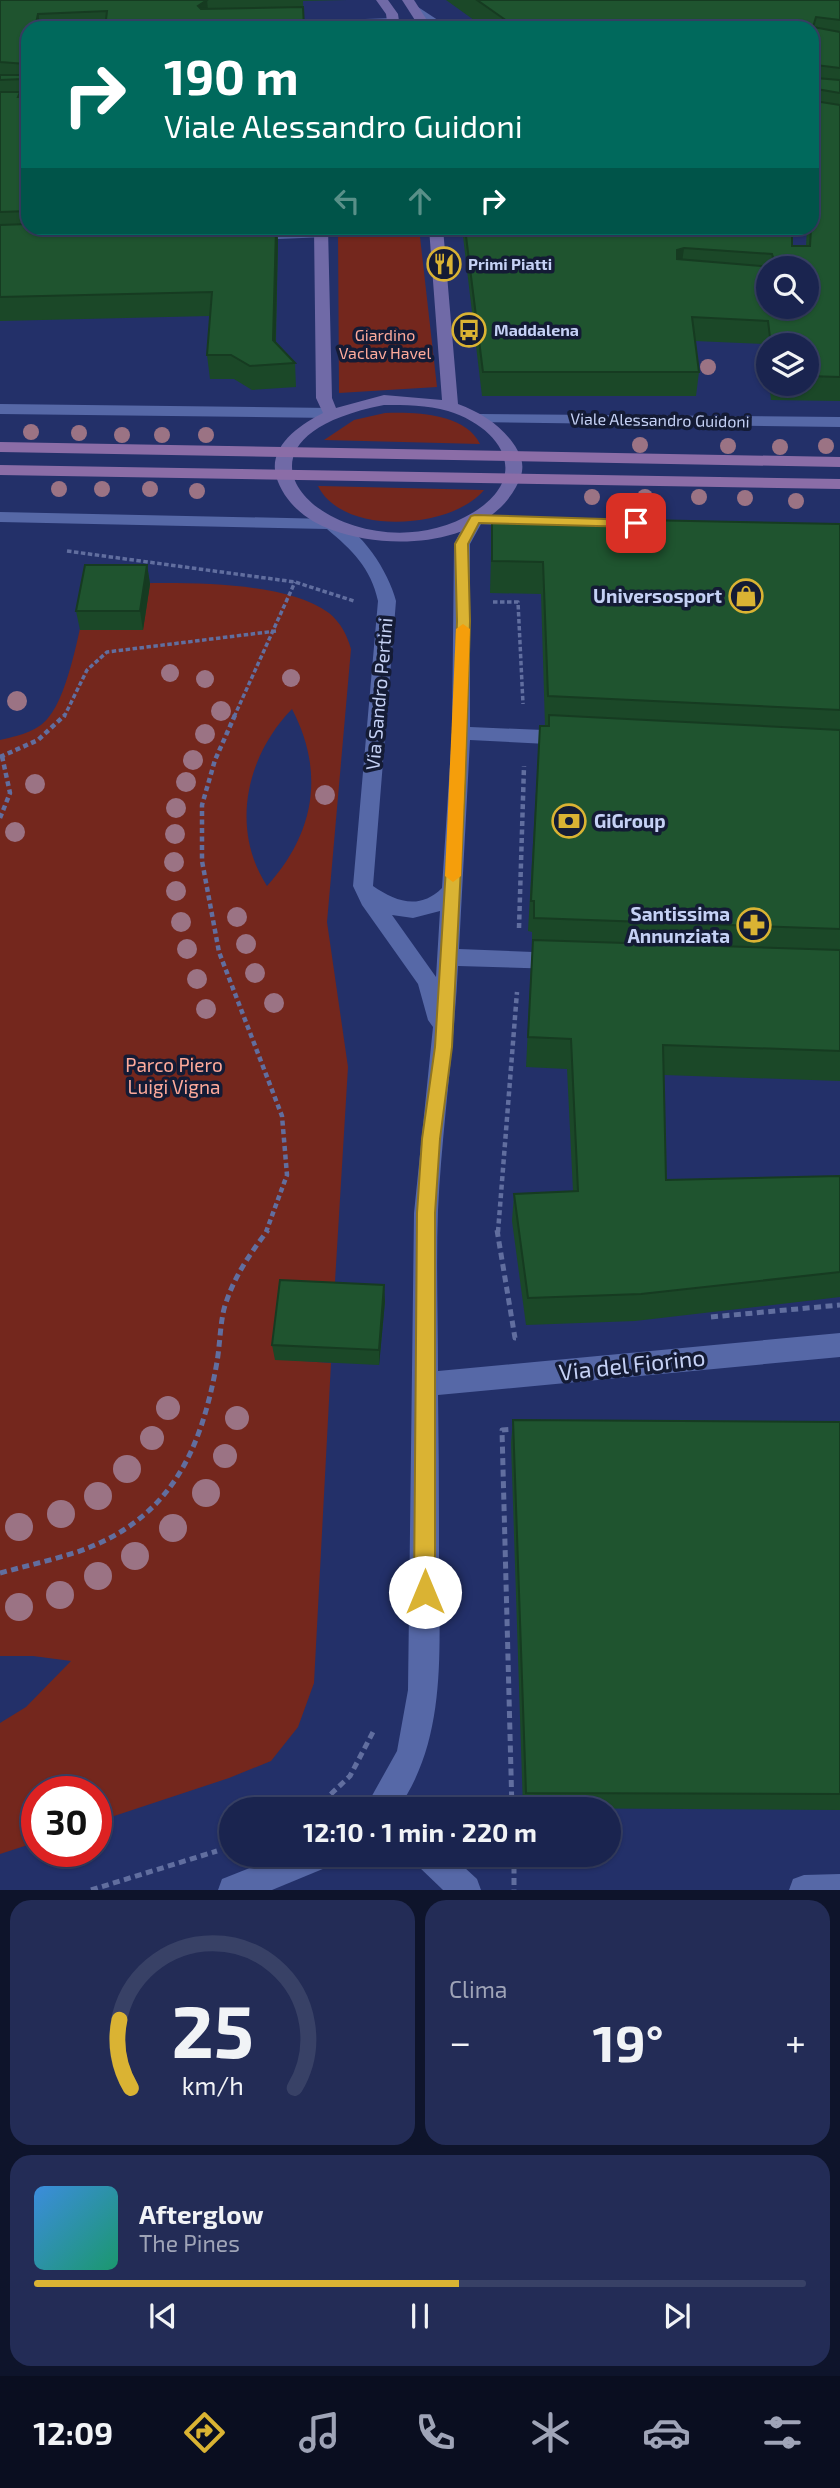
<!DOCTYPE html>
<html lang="it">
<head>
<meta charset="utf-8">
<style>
	:root { --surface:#1a244f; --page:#232c56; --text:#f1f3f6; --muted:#9fa4b7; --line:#384166; --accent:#dab333 }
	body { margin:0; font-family:"Exo 2",sans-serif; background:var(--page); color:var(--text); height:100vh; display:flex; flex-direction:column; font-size:26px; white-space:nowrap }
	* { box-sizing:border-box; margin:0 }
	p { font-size:23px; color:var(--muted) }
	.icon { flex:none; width:38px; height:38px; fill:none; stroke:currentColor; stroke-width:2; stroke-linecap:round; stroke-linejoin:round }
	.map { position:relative; height:1890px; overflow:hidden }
	.panel { display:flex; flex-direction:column; gap:10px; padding:10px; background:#0e142b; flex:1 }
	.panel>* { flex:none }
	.hud { position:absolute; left:21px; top:21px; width:798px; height:214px; border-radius:21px; box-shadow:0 2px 5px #0004,0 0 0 2px var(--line); background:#00695c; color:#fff; overflow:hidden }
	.tools { position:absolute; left:756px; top:256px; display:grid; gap:14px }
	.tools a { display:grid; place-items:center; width:63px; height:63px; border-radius:50%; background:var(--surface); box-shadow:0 2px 5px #0004,0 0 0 2px var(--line); font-size:35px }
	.speed { position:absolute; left:21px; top:1776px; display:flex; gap:14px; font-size:35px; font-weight:700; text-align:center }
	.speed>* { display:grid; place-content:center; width:91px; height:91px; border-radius:50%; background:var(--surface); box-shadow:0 2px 5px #0004,0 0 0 2px var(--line); line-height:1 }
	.speed .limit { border:10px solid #d22; background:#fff; color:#111 }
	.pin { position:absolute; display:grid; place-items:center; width:60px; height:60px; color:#fff; margin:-30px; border-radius:14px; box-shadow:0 4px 10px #0006 }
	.me { position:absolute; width:77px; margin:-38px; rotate:0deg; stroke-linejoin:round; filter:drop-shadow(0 0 5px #0008) }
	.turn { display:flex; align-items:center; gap:24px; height:147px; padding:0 28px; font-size:32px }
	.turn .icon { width:91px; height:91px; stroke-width:2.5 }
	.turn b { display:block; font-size:49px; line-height:60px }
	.lanes { display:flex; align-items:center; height:66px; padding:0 28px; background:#0003; justify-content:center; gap:35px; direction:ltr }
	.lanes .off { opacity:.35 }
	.big { font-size:52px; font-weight:700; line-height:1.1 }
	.panel .widget { flex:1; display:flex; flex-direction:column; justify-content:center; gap:10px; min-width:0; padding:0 24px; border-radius:21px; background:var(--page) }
	.panel .dial { align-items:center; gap:0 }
	.dial svg { height:182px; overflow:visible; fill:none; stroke:var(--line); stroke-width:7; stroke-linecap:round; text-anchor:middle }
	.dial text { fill:var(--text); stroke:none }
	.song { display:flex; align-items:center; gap:21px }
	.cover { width:84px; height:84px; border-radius:10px; background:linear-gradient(135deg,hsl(210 70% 55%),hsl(160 70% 35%)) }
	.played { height:7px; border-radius:4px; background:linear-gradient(90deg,var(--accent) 55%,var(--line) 55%) }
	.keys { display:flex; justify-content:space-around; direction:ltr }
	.heat { display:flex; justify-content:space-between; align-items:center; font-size:38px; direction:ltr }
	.panel .tiles { flex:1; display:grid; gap:10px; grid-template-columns:1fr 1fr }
	.widget:last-child { grid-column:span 2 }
	.trip { position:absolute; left:219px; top:1797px; width:402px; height:70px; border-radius:35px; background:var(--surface); box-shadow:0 2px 5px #0004,0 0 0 2px var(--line); font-weight:700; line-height:70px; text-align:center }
	.dock { display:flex; height:112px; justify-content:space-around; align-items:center; background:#0a0e20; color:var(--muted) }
	.dock .icon { width:49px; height:49px }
	.dock .current { color:var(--accent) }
	.dock b { font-size:32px; color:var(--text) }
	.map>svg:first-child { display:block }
</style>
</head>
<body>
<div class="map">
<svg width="840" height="1890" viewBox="0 0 840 1890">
	<rect width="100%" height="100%" fill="#233069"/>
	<g fill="#74271d" fill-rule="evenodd">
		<polygon points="338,228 419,228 437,387 339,393"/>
		<path d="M385,413C414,412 465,413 480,444L324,440L354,420Z"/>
		<path d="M318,486H321L484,490C452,529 343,537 318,486Z"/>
		<path d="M89,584C153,584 276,575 329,613C341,623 347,635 351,649L327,922L348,1067L334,1298L275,1359L331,1363L314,1683L298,1727L271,1761L229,1778L96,1822V1792H37V1842L0,1854V1723L26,1707L71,1661L33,1656H0V740C17,736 37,732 48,718C70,693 82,617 89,584ZM292,709C325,772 315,833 267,886C230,829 246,756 292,709Z"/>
	</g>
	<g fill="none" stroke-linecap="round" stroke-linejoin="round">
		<g stroke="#616e9f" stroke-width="3.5" stroke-dasharray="4.5 2.5" stroke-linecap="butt">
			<polyline points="67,551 295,582 354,601"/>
			<polyline points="493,602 518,602 523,704"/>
			<polyline points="64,717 87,670 107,652 276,631"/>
			<polyline points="234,717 295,582"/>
		</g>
		<g stroke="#616e9f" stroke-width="4.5" stroke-dasharray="5 3.5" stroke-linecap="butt">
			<polyline points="235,715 215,760 202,805 202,861 219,952 282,1116 287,1175 266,1232"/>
			<polyline points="0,757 38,740 65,715"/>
			<polyline points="0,818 10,793 2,756"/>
			<polyline points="519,928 524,766"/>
			<polyline points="498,1232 517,992"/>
		</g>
		<g stroke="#616e9f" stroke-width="5" stroke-dasharray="7 4.5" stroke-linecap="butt">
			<polyline points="497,1230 515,1338 518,1338"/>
			<polyline points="711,1317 840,1305"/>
			<path d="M0,1573C26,1566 52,1560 77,1552C170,1520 201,1452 217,1362C220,1344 220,1326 224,1309C233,1278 249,1255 268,1230"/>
			<polyline points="314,1810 350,1776 373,1732"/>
			<polyline points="512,1810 502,1430 517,1429"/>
			<polyline points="514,1855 514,1890"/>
			<polyline points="91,1890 217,1851"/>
		</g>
		<g fill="#5668a7" fill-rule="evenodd">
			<polygon points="394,18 398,19 398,23 291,28 271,25 277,22"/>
			<path d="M745,228H785L805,233C795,241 755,236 745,228Z"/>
		</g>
		<g fill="#5668a7" fill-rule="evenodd">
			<polygon points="414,1855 451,1855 477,1879 481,1890 443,1890 418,1866"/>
			<polygon points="840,1874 840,1890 789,1890 793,1879 804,1875"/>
		</g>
		<g fill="#5668a7" fill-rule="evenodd">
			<polygon points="410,7 418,7 450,28 436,28 410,11"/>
			<polygon points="321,230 326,231 326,237 251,240 244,236 251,232"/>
			<polygon points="0,404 331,408 339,413 331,418 0,414"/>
			<polygon points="480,414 840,417 840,427 474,422 474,416"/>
			<path d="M0,512L331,519C361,527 389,573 396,601L373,886C395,901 419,911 442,888L452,733L454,544L469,515L527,517L529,521L521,526L481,524L470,544V727L567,731L576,738L567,745L470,740L459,949L558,953L565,955L569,961L565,967L558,969L458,966C454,1048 442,1128 438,1210C436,1264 438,1317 438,1371L840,1333V1357L438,1395C439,1452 439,1509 439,1566C439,1648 448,1739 397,1810H364L397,1751L408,1690L414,1213L433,1027L428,1020L418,984L362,905L353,886L378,601C371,568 352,550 327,529L0,522ZM440,911L436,977L392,915L413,918Z"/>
			<polygon points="282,1855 334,1855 330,1866 272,1890 218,1890 222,1879"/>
		</g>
		<g fill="#706aa7" fill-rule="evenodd">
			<polygon points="376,0 388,0 398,14 400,28 388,28 386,14"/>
			<polygon points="402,0 414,0 432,28 420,28"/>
			<path d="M314,228H328L332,398L336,408L384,395L442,400L429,228H443L458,404C479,412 496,422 510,439C523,456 527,468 516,487C483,547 389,551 332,530C307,521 284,503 276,476C268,446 301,424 323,413L316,398ZM384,405C405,405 427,405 448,411C500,427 533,475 474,512C355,585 184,444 384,405Z"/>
		</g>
		<g fill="#8b6da7" fill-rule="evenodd">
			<polygon points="0,442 840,457 840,467 0,452"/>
			<polygon points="0,465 840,479 840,489 0,475"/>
		</g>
	</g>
	<g fill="#9b7384">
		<circle cx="708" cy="367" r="8"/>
		<circle cx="31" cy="432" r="8"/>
		<circle cx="79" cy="433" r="8"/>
		<circle cx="122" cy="435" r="8"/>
		<circle cx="162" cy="435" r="8"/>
		<circle cx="206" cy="435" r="8"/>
		<circle cx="640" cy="445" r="8"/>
		<circle cx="728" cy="446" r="8"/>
		<circle cx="826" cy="446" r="8"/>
		<circle cx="780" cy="447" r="8"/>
		<circle cx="59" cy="489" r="8"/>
		<circle cx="102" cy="489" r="8"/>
		<circle cx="150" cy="489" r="8"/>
		<circle cx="197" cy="491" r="8"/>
		<circle cx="592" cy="497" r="8"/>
		<circle cx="645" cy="497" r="8"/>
		<circle cx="699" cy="497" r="8"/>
		<circle cx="745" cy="498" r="8"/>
		<circle cx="796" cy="501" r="8"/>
		<circle cx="170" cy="673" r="9"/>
		<circle cx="291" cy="678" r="9"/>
		<circle cx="205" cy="679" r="9"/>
		<circle cx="17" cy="701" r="10"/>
		<circle cx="221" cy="711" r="10"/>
		<circle cx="205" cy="734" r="10"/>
		<circle cx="193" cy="760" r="10"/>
		<circle cx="186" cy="782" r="10"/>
		<circle cx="35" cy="784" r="10"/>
		<circle cx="325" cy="795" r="10"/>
		<circle cx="176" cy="808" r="10"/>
		<circle cx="15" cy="832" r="10"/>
		<circle cx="175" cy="834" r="10"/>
		<circle cx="174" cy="862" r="10"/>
		<circle cx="176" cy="891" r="10"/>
		<circle cx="237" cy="917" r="10"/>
		<circle cx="181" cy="922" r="10"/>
		<circle cx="246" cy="944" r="10"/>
		<circle cx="187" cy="949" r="10"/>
		<circle cx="255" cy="973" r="10"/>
		<circle cx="197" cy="979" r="10"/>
		<circle cx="274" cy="1003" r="10"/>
		<circle cx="206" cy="1009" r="10"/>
		<circle cx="168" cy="1408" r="12"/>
		<circle cx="237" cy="1418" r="12"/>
		<circle cx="152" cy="1438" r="12"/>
		<circle cx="225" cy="1456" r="12"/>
		<circle cx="127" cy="1469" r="14"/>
		<circle cx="206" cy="1493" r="14"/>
		<circle cx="98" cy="1496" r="14"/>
		<circle cx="61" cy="1514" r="14"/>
		<circle cx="19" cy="1527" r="14"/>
		<circle cx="173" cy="1528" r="14"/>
		<circle cx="135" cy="1556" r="14"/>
		<circle cx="98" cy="1576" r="14"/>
		<circle cx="60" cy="1595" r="14"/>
		<circle cx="19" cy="1607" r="14"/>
	</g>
	<g fill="#1b4828">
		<polygon points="0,0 347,0 303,1 304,28 28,28 28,86 25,86 28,97 28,228 278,228 277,228 278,241 276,342 295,363 296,387 252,390 234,379 210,379 207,355 210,316 0,321"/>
		<polygon points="446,0 840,0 840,401 771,400 769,383 807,383 807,345 768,345 768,378 764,344 695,341 699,372 696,396 482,396 462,228 792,228 792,246 806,246 807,228 812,228 812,28 485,28"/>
		<polygon points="492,517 840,524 840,1081 664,1075 666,1180 840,1176 840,1297 635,1321 526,1325 512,1221 514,1194 573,1191 567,1069 526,1067 532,949 532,932 528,931 538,757 540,726 545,726 541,594 490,593"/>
		<polygon points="147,565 150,584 143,630 80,630 76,611"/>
		<polygon points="385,1301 379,1365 275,1360 272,1345"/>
		<polygon points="513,1420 840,1422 840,1810 523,1808 511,1443"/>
	</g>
	<g fill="#163b21">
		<polygon points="207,0 209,21 198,6"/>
		<polygon points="38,14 41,28 35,28"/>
		<polygon points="24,75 28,98 27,101 23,79"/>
		<polygon points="276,228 277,228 278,241 275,364 273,340"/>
		<polygon points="684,248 681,271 674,273 677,250"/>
		<polygon points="147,565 150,584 143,630 140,611"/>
		<polygon points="384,1285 385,1301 379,1365 379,1350"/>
	</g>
	<g fill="#1f542f" stroke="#163b21" stroke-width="2" fill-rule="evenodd">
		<polygon points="0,0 207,0 198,6 201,9 303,7 304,28 105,28 107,11 38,14 35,28 28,28 28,57 26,64 0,62"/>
		<path d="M477,0H840V20L816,17L813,27L840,32V68L816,65L813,68L816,78L840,80V93L816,89L814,101L840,105V377L807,376V345H771L768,321L692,317L699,372H483L465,228H792V246H810L811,228H812V28H517ZM684,248L772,254L775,264L772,267L677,259V250ZM768,268H807V306H768Z"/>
		<polygon points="0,75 24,75 23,79 0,80"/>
		<polygon points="0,92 20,92 18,97 28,97 28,211 0,212"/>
		<polygon points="28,224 28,228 276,228 273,340 295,363 250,366 231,355 207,355 212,292 0,297 0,225"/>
		<polygon points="492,517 840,524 840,710 548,696 543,562 492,561"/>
		<polygon points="85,565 147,565 140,611 76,611"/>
		<polygon points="549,715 840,730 840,929 534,918 534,901 531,901 540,726 549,726"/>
		<polygon points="533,940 840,950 840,1051 663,1045 666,1180 840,1176 840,1272 641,1294 528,1298 514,1194 578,1191 571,1039 528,1037"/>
		<polygon points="280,1280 384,1285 379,1350 272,1345"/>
		<polygon points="513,1420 840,1422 840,1794 526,1793"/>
	</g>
	<polygon fill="#dab333" stroke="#8e7421" stroke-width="2" points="475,515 636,520 642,523 636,527 479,523 468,544 470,621 465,786 452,1047 440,1139 435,1213 435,1592 432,1599 425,1602 417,1599 414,1592 417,1213 422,1139 435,1047 451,786 457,621 455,544 471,516"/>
	<polygon fill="#f59e0b" points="463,624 470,629 461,876 453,882 445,876 456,629"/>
	<defs>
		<symbol id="restaurant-ring" viewBox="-11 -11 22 22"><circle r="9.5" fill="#141b35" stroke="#dab333" stroke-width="1.5"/><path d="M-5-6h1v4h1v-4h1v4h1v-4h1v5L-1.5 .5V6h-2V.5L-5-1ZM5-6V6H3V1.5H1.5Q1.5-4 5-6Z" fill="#dab333"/></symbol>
		<symbol id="bus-ring" viewBox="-11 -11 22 22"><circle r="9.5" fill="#141b35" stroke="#dab333" stroke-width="1.5"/><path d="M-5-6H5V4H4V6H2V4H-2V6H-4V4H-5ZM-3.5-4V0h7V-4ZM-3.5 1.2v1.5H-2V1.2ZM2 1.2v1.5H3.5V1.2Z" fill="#dab333"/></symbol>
		<symbol id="shop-ring" viewBox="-11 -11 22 22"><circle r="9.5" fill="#141b35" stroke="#dab333" stroke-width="1.5"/><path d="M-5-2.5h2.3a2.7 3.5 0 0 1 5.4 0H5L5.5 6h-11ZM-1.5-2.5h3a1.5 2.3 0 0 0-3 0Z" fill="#dab333"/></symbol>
		<symbol id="bank-ring" viewBox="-11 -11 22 22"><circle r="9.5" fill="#141b35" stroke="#dab333" stroke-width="1.5"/><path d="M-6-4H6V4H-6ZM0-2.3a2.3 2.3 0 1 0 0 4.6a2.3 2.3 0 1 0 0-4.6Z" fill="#dab333"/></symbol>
		<symbol id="pharmacy-ring" viewBox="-11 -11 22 22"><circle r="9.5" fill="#141b35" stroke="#dab333" stroke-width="1.5"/><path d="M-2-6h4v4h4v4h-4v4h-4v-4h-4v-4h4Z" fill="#dab333"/></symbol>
	</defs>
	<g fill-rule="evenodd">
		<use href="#restaurant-ring" x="425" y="245" width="38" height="38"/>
		<use href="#bus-ring" x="450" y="311" width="38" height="38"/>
		<use href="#shop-ring" x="727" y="577" width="38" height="38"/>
		<use href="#bank-ring" x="550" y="802" width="38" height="38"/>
		<use href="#pharmacy-ring" x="735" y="906" width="38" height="38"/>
	</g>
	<g text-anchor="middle" stroke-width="7" stroke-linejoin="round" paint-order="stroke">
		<g font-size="16" font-weight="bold" fill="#c5d1f5" stroke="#141b35" text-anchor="start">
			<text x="468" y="270">Primi Piatti</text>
			<text x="494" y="336">Maddalena</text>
		</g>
		<g font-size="16" fill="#feaa9b" stroke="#141b35">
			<text x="385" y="341">Giardino<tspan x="385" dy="18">Vaclav Havel</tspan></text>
		</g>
		<g font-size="16" fill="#c5d1f5" stroke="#141b35">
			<text transform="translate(660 420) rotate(1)" y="6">Viale Alessandro Guidoni</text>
		</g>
		<g font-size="19" font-weight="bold" fill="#c5d1f5" stroke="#141b35" text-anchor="end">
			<text x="722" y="603">Universosport</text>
			<text x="594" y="828" text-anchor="start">GiGroup</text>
			<text x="730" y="921">Santissima<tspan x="730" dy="22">Annunziata</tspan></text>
		</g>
		<g font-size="19" fill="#c5d1f5" stroke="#141b35">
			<text transform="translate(379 694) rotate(-85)" y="7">Via Sandro Pertini</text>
		</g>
		<g font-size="19" fill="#feaa9b" stroke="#141b35">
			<text x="174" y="1072">Parco Piero<tspan x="174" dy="22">Luigi Vigna</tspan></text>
		</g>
		<g font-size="23" fill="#c5d1f5" stroke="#141b35">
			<text transform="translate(632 1365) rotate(-6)" y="8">Via del Fiorino</text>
		</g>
	</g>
</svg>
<div class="tools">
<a><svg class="icon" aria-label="search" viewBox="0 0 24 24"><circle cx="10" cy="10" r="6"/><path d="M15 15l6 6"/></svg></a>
<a><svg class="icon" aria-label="layers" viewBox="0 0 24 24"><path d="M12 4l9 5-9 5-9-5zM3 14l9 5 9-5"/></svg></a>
</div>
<div class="speed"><div class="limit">30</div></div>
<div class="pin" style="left:636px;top:523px;background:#d93025"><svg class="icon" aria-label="arrive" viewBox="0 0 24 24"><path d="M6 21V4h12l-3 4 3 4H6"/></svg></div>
<svg class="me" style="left:425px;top:1592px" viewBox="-20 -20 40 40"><circle r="19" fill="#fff"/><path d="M0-13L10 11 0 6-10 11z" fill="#dab333"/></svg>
<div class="trip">12:10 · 1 min · 220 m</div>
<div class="hud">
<div class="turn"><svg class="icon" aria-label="right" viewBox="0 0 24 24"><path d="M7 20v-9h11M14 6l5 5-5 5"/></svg><div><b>190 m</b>Viale Alessandro Guidoni</div></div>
<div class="lanes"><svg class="icon off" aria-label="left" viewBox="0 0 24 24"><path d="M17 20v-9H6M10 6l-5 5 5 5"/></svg><svg class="icon off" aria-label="ahead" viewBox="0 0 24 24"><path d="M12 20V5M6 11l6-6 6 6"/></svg><svg class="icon" aria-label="right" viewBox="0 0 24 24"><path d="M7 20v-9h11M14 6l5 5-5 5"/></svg></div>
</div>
</div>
<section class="panel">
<div class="tiles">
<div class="widget dial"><svg viewBox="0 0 100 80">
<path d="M14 69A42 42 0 1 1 86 69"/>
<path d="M14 69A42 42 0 0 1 9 39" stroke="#dab333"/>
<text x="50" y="56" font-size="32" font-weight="700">25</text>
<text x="50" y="72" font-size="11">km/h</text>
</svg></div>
<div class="widget"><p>Clima</p>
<div class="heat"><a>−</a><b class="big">19°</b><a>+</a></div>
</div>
<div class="widget">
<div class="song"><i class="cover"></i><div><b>Afterglow</b><p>The Pines</p></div></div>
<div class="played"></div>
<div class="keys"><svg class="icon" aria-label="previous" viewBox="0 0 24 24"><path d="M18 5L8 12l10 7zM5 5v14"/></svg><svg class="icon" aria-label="pause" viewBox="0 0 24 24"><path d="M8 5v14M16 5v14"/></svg><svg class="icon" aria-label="next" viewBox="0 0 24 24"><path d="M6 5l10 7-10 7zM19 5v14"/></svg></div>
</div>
</div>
</section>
<nav class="dock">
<b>12:09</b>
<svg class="icon current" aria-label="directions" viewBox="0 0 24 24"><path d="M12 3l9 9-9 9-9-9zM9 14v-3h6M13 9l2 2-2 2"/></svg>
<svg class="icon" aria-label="music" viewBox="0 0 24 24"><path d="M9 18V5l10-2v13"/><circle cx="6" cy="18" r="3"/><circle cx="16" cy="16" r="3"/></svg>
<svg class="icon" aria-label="phone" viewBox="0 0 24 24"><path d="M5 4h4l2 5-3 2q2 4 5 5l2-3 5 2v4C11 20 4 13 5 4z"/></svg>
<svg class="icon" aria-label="climate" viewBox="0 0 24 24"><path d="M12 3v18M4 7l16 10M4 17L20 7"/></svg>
<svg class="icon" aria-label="car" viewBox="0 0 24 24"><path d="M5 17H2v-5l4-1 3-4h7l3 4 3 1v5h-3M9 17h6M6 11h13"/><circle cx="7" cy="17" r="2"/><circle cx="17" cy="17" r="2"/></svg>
<svg class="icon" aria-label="filters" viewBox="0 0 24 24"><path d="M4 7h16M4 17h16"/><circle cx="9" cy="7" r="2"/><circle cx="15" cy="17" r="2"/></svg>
</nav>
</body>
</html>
